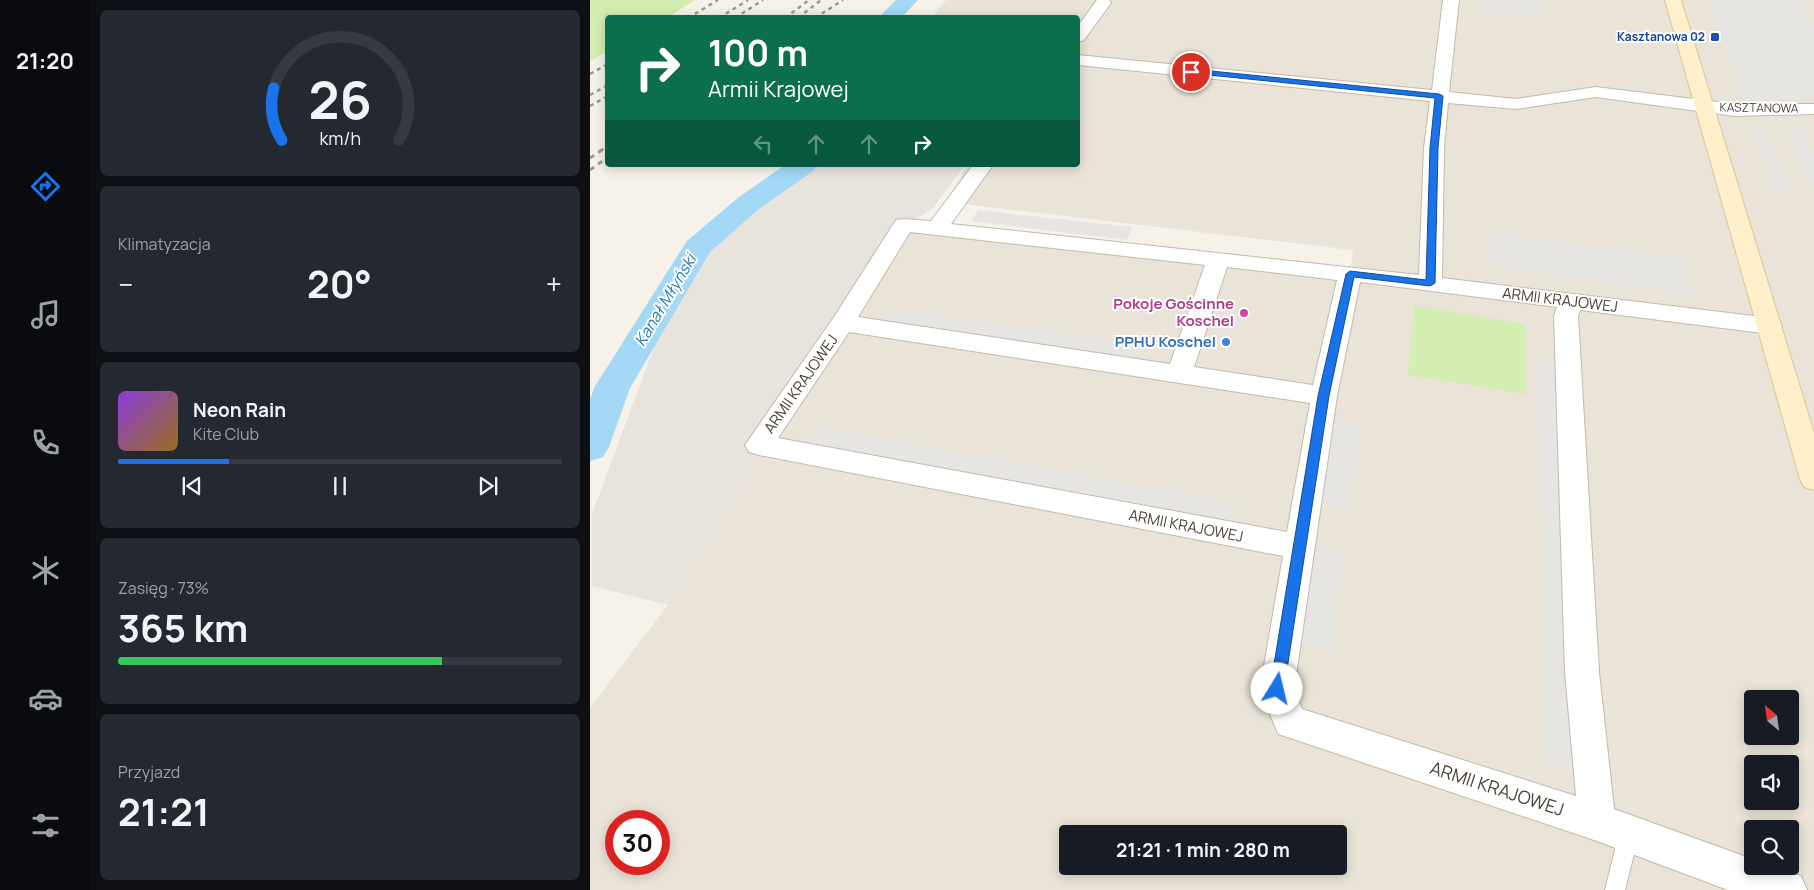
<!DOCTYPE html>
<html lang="pl">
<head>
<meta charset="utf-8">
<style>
	:root { --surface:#171b24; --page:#242831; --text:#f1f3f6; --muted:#9ea1a6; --line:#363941; --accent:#1a73e8 }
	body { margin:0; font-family:Manrope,sans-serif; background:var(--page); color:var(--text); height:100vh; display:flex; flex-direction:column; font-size:19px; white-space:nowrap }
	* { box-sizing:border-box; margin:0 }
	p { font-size:16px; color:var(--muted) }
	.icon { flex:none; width:28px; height:28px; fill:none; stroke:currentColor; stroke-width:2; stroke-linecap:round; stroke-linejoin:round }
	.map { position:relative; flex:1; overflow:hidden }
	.sheet { display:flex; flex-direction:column; gap:10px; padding:10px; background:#0d0f14; width:500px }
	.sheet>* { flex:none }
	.banner { position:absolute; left:15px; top:15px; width:475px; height:152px; border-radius:5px; box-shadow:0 2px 12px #0003; background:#0b6e4f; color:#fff; overflow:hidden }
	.needle { width:32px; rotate:331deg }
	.controls { position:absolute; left:1154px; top:690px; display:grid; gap:10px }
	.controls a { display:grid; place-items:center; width:55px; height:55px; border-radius:5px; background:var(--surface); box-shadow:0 2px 12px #0003; font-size:25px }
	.speed { position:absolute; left:15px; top:810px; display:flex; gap:10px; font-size:25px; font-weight:700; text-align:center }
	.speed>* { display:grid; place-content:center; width:65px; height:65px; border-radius:50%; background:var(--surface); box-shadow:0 2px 12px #0003; line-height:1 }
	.speed .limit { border:8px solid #d22; background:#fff; color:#111 }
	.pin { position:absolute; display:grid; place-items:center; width:42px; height:42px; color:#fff; margin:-21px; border:2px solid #fff; border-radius:50%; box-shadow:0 1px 5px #0007 }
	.me { position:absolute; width:55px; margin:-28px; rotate:9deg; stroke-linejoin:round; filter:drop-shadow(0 0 4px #0008) }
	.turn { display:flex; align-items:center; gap:18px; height:105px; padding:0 20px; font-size:22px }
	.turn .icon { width:65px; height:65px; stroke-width:2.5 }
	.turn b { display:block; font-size:35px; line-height:42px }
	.lanes { display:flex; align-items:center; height:48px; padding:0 20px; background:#0003; justify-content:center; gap:25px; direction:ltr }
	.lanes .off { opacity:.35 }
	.big { font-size:38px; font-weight:700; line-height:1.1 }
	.sheet .widget { flex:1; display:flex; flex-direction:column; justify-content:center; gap:8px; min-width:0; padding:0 18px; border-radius:8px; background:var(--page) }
	.sheet .dial { align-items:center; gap:0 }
	.dial svg { height:130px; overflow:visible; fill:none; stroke:var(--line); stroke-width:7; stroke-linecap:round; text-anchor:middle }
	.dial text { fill:var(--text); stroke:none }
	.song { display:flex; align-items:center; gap:15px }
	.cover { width:60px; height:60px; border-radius:8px; background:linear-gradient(135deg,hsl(270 70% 55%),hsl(40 70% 35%)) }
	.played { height:5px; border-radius:2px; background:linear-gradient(90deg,var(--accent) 25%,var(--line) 25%) }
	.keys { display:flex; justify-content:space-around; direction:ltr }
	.heat { display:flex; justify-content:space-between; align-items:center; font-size:28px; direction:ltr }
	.charge { height:8px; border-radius:4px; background:linear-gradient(90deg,#34c759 73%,var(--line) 0) }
	.trip { position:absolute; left:469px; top:825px; width:288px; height:50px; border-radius:5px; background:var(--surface); box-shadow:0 2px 12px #0003; font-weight:700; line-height:50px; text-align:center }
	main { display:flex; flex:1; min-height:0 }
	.tabs { display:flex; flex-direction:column; width:90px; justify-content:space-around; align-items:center; background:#090b0e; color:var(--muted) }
	.tabs .icon { width:35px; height:35px }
	.tabs .on { color:var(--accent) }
	.tabs b { font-size:22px; color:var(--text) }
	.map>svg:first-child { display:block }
</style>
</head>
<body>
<main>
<nav class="tabs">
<b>21:20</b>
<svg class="icon on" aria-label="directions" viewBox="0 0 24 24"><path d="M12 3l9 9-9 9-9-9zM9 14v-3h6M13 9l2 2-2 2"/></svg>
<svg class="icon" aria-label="music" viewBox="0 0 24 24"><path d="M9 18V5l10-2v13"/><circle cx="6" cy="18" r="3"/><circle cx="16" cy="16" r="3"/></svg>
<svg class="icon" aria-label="phone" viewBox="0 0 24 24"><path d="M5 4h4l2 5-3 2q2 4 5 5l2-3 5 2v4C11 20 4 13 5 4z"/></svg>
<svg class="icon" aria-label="climate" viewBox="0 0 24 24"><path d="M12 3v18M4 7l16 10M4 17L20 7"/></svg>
<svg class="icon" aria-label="car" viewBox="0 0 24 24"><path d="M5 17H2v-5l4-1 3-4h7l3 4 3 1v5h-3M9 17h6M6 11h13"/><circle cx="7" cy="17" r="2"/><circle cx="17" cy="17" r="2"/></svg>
<svg class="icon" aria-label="filters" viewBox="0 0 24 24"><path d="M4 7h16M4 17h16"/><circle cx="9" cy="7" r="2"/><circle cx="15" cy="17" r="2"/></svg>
</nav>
<section class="sheet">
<div class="widget dial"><svg viewBox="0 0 100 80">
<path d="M14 69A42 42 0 1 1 86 69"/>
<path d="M14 69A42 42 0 0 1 9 37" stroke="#1a73e8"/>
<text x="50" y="56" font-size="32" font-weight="700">26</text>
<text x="50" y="72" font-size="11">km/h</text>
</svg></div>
<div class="widget"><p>Klimatyzacja</p>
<div class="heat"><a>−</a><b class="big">20°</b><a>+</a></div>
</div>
<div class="widget">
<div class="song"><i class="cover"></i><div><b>Neon Rain</b><p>Kite Club</p></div></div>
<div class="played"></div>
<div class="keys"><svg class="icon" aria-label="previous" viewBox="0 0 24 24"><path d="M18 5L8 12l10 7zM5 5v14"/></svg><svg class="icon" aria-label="pause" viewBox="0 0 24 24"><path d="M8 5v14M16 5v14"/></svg><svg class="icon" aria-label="next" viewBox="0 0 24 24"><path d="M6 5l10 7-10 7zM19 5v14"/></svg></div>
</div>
<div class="widget"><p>Zasięg · 73%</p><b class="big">365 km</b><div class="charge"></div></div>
<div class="widget"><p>Przyjazd</p><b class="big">21:21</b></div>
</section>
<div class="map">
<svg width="1224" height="890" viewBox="0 0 1224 890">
	<rect width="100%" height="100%" fill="#f6f2ea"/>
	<path fill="#eae3d7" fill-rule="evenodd" d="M356,0H1224V890H0V708L78,605L314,225L760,273L763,250L357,202L377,165H488V18L342,17ZM1162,699H1200V736H1162ZM1162,764H1200V801H1162ZM26,821H69V864H26ZM1162,829H1200V866H1162ZM478,834H748V866H478Z"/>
	<polygon fill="#e9e3de" points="230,165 374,166 342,209 314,226 78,605 2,586 2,514 85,291 130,238"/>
	<g fill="#d4edb0">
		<polygon points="0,0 105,0 78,17 18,18 17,52 0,61"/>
		<polygon points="824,306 935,324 935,394 818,375"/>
	</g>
	<g fill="#e7e5e1">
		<polygon points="894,0 956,0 957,17 891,12"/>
		<polygon points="1117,0 1209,0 1224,25 1224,98 1153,101"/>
		<polygon points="1159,126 1175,128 1201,192 1184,190"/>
		<polygon points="1195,127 1213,129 1224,153 1224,180 1216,179"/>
		<polygon points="388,210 542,227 537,240 381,221"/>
		<polygon points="898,233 1095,258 1103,295 900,267"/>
		<polygon points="297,308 557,345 553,360 284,321"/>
		<polygon points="947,360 968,363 990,779 956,760"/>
		<polygon points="743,419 771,423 761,509 731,505"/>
		<polygon points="225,426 648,503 642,525 212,444"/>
		<polygon points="725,545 754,550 742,651 710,645"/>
	</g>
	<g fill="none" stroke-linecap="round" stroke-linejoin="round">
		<g fill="#a3d8f6" fill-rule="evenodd">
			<polygon points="306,0 328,0 311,18 288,18"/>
			<polygon points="195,165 227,165 223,171 169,209 120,252 40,388 19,447 13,457 0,461 0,399 4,388 93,247 97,241 149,197"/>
		</g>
		<defs>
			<polygon id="lane" points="1039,824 1046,827 1049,834 1035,890 1015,890 1029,834 1032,827"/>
			<g id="street">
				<polygon points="507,0 519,0 521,3 494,40 488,42 488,26"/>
				<path d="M853,0H869L859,92L926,99L1006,87L1144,104H1224V114L1144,116L1006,97L926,109L858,103L854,148L852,278L1180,318L1189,320L1192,326L1189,332L1180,334L990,310L988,316L1009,672L1024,809L1162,859V866H1184L1211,876L1217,890H1138L1007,841L688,734L670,689L693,556L169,455L159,452L155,445L244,317L306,220L314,219L341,221L383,165H403L361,224L829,275L834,148L840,101L488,65V55L842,90ZM320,232L346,235L615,265L580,364L268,317ZM637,267L747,280L723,385L604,367ZM770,282L967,307L964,316L975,672L986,796L712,709L704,689L747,396ZM259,332L720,403L697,532L188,438Z"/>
			</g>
			<polygon id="secondary" points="1075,0 1091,0 1224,433 1224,490 1214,487 1210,479"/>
		</defs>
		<use href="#lane" stroke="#c2b9ab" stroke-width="2"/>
		<use href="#street" stroke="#c2b9ab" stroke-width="2"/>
		<use href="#secondary" stroke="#d9c497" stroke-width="2"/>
		<use href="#lane" fill="#fff" fill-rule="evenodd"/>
		<use href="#street" fill="#fff" fill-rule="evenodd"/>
		<use href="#secondary" fill="#fff0cb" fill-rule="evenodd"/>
		<g stroke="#999" stroke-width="2.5" stroke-dasharray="4 4" stroke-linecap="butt">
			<polyline points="98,18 128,0"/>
			<polyline points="129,18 158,0"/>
			<polyline points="145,18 173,0"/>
			<polyline points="195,18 219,0"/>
			<polyline points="208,18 231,0"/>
			<polyline points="225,18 253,0"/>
			<polyline points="0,74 18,64"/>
			<polyline points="0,95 18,85"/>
			<polyline points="0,106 18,96"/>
			<polyline points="10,151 18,146"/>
		</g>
		<g stroke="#999" stroke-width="3" stroke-dasharray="5 5" stroke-linecap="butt">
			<polyline points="0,158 12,150"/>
			<polyline points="0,170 18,157"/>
		</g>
	</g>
	<polygon fill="#1a73e8" stroke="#114b97" points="601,69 849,94 853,96 848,148 845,283 840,286 764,277 739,396 694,689 692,694 687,696 682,694 680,689 728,396 756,274 760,271 836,280 840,148 845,98 599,73 599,70"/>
	<rect fill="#1a4fb4" stroke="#fff" stroke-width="2" x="1120" y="32" width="10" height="10" rx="2.5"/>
	<circle fill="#d1479c" stroke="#fff" stroke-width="2" cx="654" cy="313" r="5"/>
	<circle fill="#3f7fe0" stroke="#fff" stroke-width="2" cx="636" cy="342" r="5"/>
	<g text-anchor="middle" stroke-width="4" stroke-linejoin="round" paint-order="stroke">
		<g font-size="12" font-weight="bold" fill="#164399" stroke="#fff" text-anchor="end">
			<text x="1115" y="41">Kasztanowa 02</text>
		</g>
		<g font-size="12" fill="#4b4237" stroke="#fff">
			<text transform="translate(1169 108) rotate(1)" y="4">KASZTANOWA</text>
		</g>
		<g font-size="15" fill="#4b4237" stroke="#fff">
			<text transform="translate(970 300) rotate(7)" y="5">ARMII KRAJOWEJ</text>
			<text transform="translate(211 384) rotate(-55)" y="5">ARMII KRAJOWEJ</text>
			<text transform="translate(596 526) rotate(11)" y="5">ARMII KRAJOWEJ</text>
		</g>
		<g font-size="15" font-weight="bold" fill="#b23c85" stroke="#fff" text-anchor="end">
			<text x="644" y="309">Pokoje Gościnne<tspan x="644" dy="17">Koschel</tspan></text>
		</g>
		<g font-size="15" font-weight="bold" fill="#366cbe" stroke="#fff" text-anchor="end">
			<text x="626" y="347">PPHU Koschel</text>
		</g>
		<g font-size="16" font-style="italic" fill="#257bae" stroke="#fff">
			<text transform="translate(75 300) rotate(-59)" y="6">Kanał Młyński</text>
		</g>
		<g font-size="18" fill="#4b4237" stroke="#fff">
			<text transform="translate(907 789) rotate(18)" y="6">ARMII KRAJOWEJ</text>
		</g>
	</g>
</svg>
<div class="controls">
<a><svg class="needle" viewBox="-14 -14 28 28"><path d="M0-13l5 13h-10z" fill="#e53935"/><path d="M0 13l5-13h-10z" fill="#9ea1a6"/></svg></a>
<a><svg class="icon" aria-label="sound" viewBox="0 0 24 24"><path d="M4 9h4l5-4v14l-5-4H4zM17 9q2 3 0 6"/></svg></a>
<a><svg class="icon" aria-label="search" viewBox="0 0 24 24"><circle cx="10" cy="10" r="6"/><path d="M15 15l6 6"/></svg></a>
</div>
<div class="speed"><div class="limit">30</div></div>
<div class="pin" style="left:601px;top:72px;background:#d93025"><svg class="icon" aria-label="arrive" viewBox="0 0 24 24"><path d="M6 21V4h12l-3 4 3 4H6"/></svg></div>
<svg class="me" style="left:687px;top:689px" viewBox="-20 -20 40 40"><circle r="19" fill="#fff"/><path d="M0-13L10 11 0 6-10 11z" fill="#1a73e8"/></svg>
<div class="trip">21:21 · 1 min · 280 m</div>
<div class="banner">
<div class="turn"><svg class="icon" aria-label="right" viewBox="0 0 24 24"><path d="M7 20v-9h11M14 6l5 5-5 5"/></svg><div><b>100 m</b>Armii Krajowej</div></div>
<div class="lanes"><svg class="icon off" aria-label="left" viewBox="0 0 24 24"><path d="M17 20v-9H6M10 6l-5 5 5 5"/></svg><svg class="icon off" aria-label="ahead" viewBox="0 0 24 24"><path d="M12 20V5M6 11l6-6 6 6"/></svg><svg class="icon off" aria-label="ahead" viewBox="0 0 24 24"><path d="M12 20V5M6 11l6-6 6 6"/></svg><svg class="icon" aria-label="right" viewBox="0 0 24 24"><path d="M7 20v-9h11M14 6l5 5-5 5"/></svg></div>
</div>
</div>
</main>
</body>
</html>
